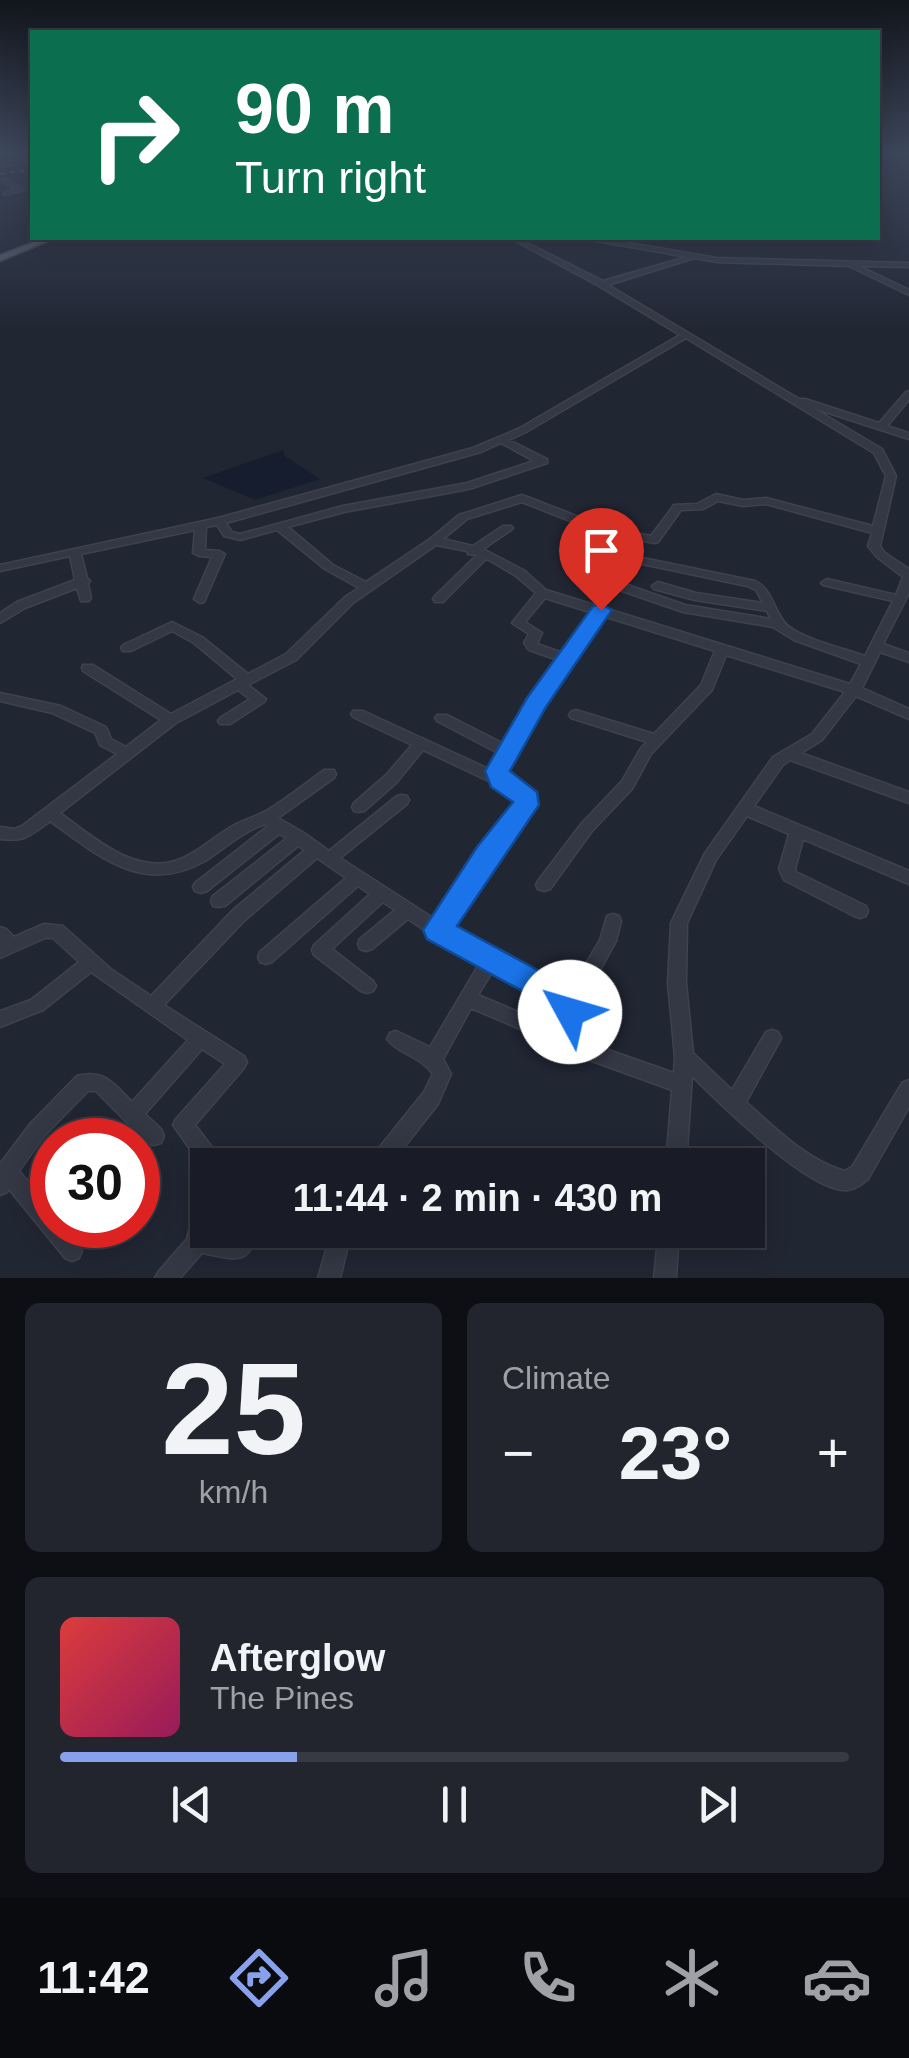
<!DOCTYPE html>
<html lang="en">
<head>
<meta charset="utf-8">
<style>
	:root { --surface:#191c26; --page:#22252e; --text:#f1f3f6; --muted:#9fa1a7; --line:#373a43; --accent:#88a1ec }
	body { margin:0; font-family:Arial,sans-serif; background:var(--page); color:var(--text); height:100vh; display:flex; flex-direction:column; font-size:38px; white-space:nowrap }
	* { box-sizing:border-box; margin:0 }
	p { font-size:32px; color:var(--muted) }
	.icon { flex:none; width:55px; height:55px; fill:none; stroke:currentColor; stroke-width:2; stroke-linecap:round; stroke-linejoin:round }
	.map { position:relative; height:1278px; overflow:hidden }
	.panel { display:flex; flex-direction:column; gap:25px; padding:25px; background:#0e0f15; flex:1 }
	.panel>* { flex:none }
	.hud { position:absolute; left:30px; top:30px; width:850px; height:210px; border-radius:0px; box-shadow:0 5px 25px #0003,0 0 0 2px var(--line); background:#0b6e4f; color:#fff; overflow:hidden }
	.speed { position:absolute; left:30px; top:1118px; display:flex; gap:20px; font-size:50px; font-weight:700; text-align:center }
	.speed>* { display:grid; place-content:center; width:130px; height:130px; border-radius:50%; background:var(--surface); box-shadow:0 5px 25px #0003,0 0 0 2px var(--line); line-height:1 }
	.speed .limit { border:15px solid #d22; background:#fff; color:#111 }
	.pin { position:absolute; display:grid; place-items:center; width:85px; height:85px; color:#fff; margin:-102px -42px; border-radius:50% 50% 50% 0; rotate:-45deg; box-shadow:0 0 10px #0007 }
	.pin .icon { rotate:45deg }
	.me { position:absolute; width:110px; margin:-55px; rotate:309deg; stroke-linejoin:round; filter:drop-shadow(0 0 8px #0008) }
	.turn { display:flex; align-items:center; gap:35px; height:210px; padding:0 40px; font-size:45px }
	.turn .icon { width:130px; height:130px; stroke-width:2.5 }
	.turn b { display:block; font-size:70px; line-height:85px }
	.big { font-size:75px; font-weight:800; line-height:1.1 }
	.panel .card { flex:1; display:flex; flex-direction:column; justify-content:center; gap:15px; min-width:0; padding:0 35px; border-radius:15px; background:var(--page) }
	.panel .dial { align-items:center; gap:0 }
	.dial b { font-size:130px; line-height:1 }
	.song { display:flex; align-items:center; gap:30px }
	.cover { width:120px; height:120px; border-radius:15px; background:linear-gradient(135deg,hsl(0 70% 55%),hsl(330 70% 35%)) }
	.played { height:10px; border-radius:5px; background:linear-gradient(90deg,var(--accent) 30%,var(--line) 30%) }
	.keys { display:flex; justify-content:space-around; direction:ltr }
	.heat { display:flex; justify-content:space-between; align-items:center; font-size:55px; direction:ltr }
	.panel .tiles { flex:1; display:grid; gap:25px; grid-template-columns:1fr 1fr }
	.card:last-child { grid-column:span 2 }
	.trip { position:absolute; left:190px; top:1148px; width:575px; height:100px; border-radius:0px; background:var(--surface); box-shadow:0 5px 25px #0003,0 0 0 2px var(--line); font-weight:800; line-height:100px; text-align:center }
	.tab-bar { display:flex; height:160px; justify-content:space-around; align-items:center; background:#0a0b0f; color:var(--muted) }
	.tab-bar .icon { width:70px; height:70px }
	.tab-bar .active { color:var(--accent) }
	.tab-bar b { font-size:45px; color:var(--text) }
	.map>svg:first-child { display:block }
</style>
</head>
<body>
<div class="map">
<svg width="909" height="1278" viewBox="0 0 909 1278">
	<rect width="100%" height="100%" fill="#212633"/>
	<polygon fill="#161d2f" points="283,450 285,456 320,479 255,500 203,478"/>
	<g fill="none" stroke-linecap="round" stroke-linejoin="round">
		<defs>
			<g id="minor">
				<polygon points="32,157 32,161 0,167 0,163"/>
				<polygon points="2,179 6,179 24,190 4,195 4,193 16,189 2,181"/>
				<path d="M510,238H517L603,281L687,257L591,240L588,238H600L717,258L909,263V267L859,266L909,290V295L849,266L717,262L694,258L608,285L799,399H805L879,423L906,392L909,391V400L887,426L909,433V439L813,408L882,449L896,476L880,546L885,553L909,569V593L883,644L909,653V662L880,652L862,688L909,709V719L856,696L822,740L801,753L909,792V803L790,760L783,765L754,806L909,871V884L803,839L795,869L796,872L866,906L868,911L866,916L860,918L854,916L784,880L779,869L789,834L747,816L716,860L687,923L686,983L693,1053L732,1090L766,1032L772,1030L778,1032L781,1038L778,1044L746,1102C775,1128 806,1159 844,1171L852,1167L902,1083L909,1080V1107L868,1179C862,1184 856,1189 848,1190C812,1195 718,1102 692,1076L686,1165H666L672,1090L559,1049L555,1044L471,1008L443,1059L451,1074L438,1104L390,1165H368L371,1158L424,1092L433,1074C419,1055 398,1054 387,1039L390,1033L396,1031L430,1047L481,961L432,935L408,919L372,949L366,951L360,949L358,944L360,939L395,910L383,902L332,949L373,981L376,986L373,991L367,993L361,991L314,955L312,950L314,945L370,894L358,886L272,962L266,964L260,962L258,957L260,952L346,878L317,858L245,920L164,1005L244,1056L247,1062L244,1068L195,1125L220,1158L223,1165H208L206,1172L173,1125L176,1119L225,1064L202,1049L145,1114L161,1129L164,1136L161,1143L154,1145L147,1143L96,1091H88L44,1136L19,1171L52,1211V1225H64L79,1244L82,1251L79,1258L72,1261L65,1258L9,1189L7,1192L0,1195V1164L31,1123L77,1076C105,1069 114,1084 132,1102L188,1040L91,972L43,1010L0,1027V1011L31,1000L79,962L53,938H45L0,958V927L6,929L14,937L44,924L63,926L112,970L151,996L233,910L305,850L298,846L225,906L219,907L213,906L211,901L213,896L287,838L279,834L207,891L201,893L195,891L193,887L195,883L268,826L265,824C242,832 225,848 205,861C144,896 98,856 50,821C30,836 25,842 0,839V827L15,829L22,826L117,754L100,745L95,733L52,713L0,701V693L61,706L106,727L111,739L126,747L161,720L83,671L82,668L83,665H93L171,714L237,679L194,643L172,631L131,651H123L121,648L123,645L172,622L202,637L248,674L286,654L345,597L359,588L325,569L277,530L240,540L224,536L217,525L206,527L205,550L219,551L225,554L204,602L200,603L194,599L212,557L199,556L193,553L195,530L81,554L87,578L90,581L88,584L91,598L89,601H81L77,588L25,608L0,623V613L17,602L75,580L70,556L0,571V565L218,518L473,448L520,428L680,335L599,286ZM686,338L874,453L886,476L873,526L766,498L743,500L716,494L697,504L674,505L651,536L605,527L522,495L459,515L430,539L366,582L333,565L288,527L344,512L469,489L547,463V459L509,440L526,432ZM501,443L534,461L467,483L343,506L240,534L232,532L226,523L481,452ZM718,501L743,506L766,504L872,533L868,546L877,557L903,577L896,595L827,579L821,583L823,585L893,601L865,656C845,649 803,639 788,626C773,613 774,590 755,581L628,555L617,558L600,582L602,584L683,612L773,627L794,640L861,664L850,684L546,590L525,571L483,549L511,530L513,528L511,526H503L473,546L443,539L467,519L522,502L598,532L654,543L658,542L681,510L703,509ZM436,545L467,551L468,554L477,555L435,596L433,599L435,602H443L486,559L489,560L516,576L536,593L512,623L529,634L524,643L529,650L558,660L506,745L447,715H437L435,718L437,721L500,754L491,770L363,711H353L351,714L353,717L412,745L386,775L354,803L352,807L354,811L359,812L364,811L396,783L423,750L495,784L520,801L482,850L436,920L340,858L407,804L409,800L407,796L402,795L397,796L329,851L304,833L278,818L334,778L336,774L334,770H324C305,784 286,799 266,811C255,817 242,820 231,827C213,837 198,853 178,860C135,876 92,836 60,813L176,723L238,690L250,699L220,718L218,721L220,724H230L264,702L266,699L248,685L296,660L353,603ZM628,561L747,586L756,590L763,603L696,593L658,582L652,586L654,589L695,600L767,611L771,619L685,605L613,580L625,562ZM545,598L593,613L563,653L537,644L542,633L525,622ZM603,616L715,651L701,685L654,734L576,710L571,712L569,715L571,718L647,742L641,748L622,781L582,823L538,881L536,885L538,889L544,891L550,889L592,831L632,789L651,754L712,690L726,655L845,692L812,734L773,757L705,853L671,923L668,983L675,1057L674,1073L571,1037L569,1034L581,1008L580,1006L616,941L621,921L619,916L613,914L607,916L600,940L569,992L448,928L492,858L533,805L535,799L533,795L506,777L504,771L571,660ZM494,969L561,1005L563,1009L554,1027L478,995Z"/>
				<path d="M208,1181L209,1233L235,1238L240,1230H261C245,1268 238,1259 202,1253L180,1278H155L159,1271L187,1239L198,1191L201,1184Z"/>
				<polygon points="332,1230 352,1230 340,1278 318,1278"/>
				<polygon points="659,1230 679,1230 676,1278 654,1278"/>
			</g>
			<g id="major">
				<polygon points="0,152 29,152 0,156"/>
				<polygon points="45,238 55,238 0,261 0,255"/>
			</g>
		</defs>
		<use href="#minor" stroke="#3d424e" stroke-width="3"/>
		<use href="#major" stroke="#3d424e" stroke-width="3"/>
		<use href="#minor" fill="#343844" fill-rule="evenodd"/>
		<use href="#major" fill="#525764" fill-rule="evenodd"/>
		<polyline stroke="#565c6b" stroke-width="2.5" stroke-dasharray="5 5" stroke-linecap="butt" points="0,174 32,169"/>
	</g>
	<linearGradient id="sky" x2="0" y2="1"><stop stop-color="#12151c"/><stop offset="0.46" stop-color="#3d475b"/><stop offset="1" stop-color="#3d475b" stop-opacity="0"/></linearGradient>
	<rect width="909" height="331" fill="url(#sky)"/>
	<polygon fill="#1a73e8" stroke="#114b97" stroke-width="2.5" points="601,604 612,610 546,707 510,771 537,792 539,805 457,926 583,995 587,1004 582,1022 570,1027 559,1022 555,1009 427,939 423,930 477,847 513,802 491,787 485,771 527,698 593,606"/>
</svg>
<div class="speed"><div class="limit">30</div></div>
<div class="pin" style="left:601px;top:610px;background:#d93025"><svg class="icon" aria-label="arrive" viewBox="0 0 24 24"><path d="M6 21V4h12l-3 4 3 4H6"/></svg></div>
<svg class="me" style="left:570px;top:1012px" viewBox="-20 -20 40 40"><circle r="19" fill="#fff"/><path d="M0-13L10 11 0 6-10 11z" fill="#1a73e8"/></svg>
<div class="trip">11:44 · 2 min · 430 m</div>
<div class="hud">
<div class="turn"><svg class="icon" aria-label="right" viewBox="0 0 24 24"><path d="M7 20v-9h11M14 6l5 5-5 5"/></svg><div><b>90 m</b>Turn right</div></div>
</div>
</div>
<section class="panel">
<div class="tiles">
<div class="card dial"><b>25</b><p>km/h</p></div>
<div class="card"><p>Climate</p>
<div class="heat"><a>−</a><b class="big">23°</b><a>+</a></div>
</div>
<div class="card">
<div class="song"><i class="cover"></i><div><b>Afterglow</b><p>The Pines</p></div></div>
<div class="played"></div>
<div class="keys"><svg class="icon" aria-label="previous" viewBox="0 0 24 24"><path d="M18 5L8 12l10 7zM5 5v14"/></svg><svg class="icon" aria-label="pause" viewBox="0 0 24 24"><path d="M8 5v14M16 5v14"/></svg><svg class="icon" aria-label="next" viewBox="0 0 24 24"><path d="M6 5l10 7-10 7zM19 5v14"/></svg></div>
</div>
</div>
</section>
<nav class="tab-bar">
<b>11:42</b>
<svg class="icon active" aria-label="directions" viewBox="0 0 24 24"><path d="M12 3l9 9-9 9-9-9zM9 14v-3h6M13 9l2 2-2 2"/></svg>
<svg class="icon" aria-label="music" viewBox="0 0 24 24"><path d="M9 18V5l10-2v13"/><circle cx="6" cy="18" r="3"/><circle cx="16" cy="16" r="3"/></svg>
<svg class="icon" aria-label="phone" viewBox="0 0 24 24"><path d="M5 4h4l2 5-3 2q2 4 5 5l2-3 5 2v4C11 20 4 13 5 4z"/></svg>
<svg class="icon" aria-label="climate" viewBox="0 0 24 24"><path d="M12 3v18M4 7l16 10M4 17L20 7"/></svg>
<svg class="icon" aria-label="car" viewBox="0 0 24 24"><path d="M5 17H2v-5l4-1 3-4h7l3 4 3 1v5h-3M9 17h6M6 11h13"/><circle cx="7" cy="17" r="2"/><circle cx="17" cy="17" r="2"/></svg>
</nav>
</body>
</html>
